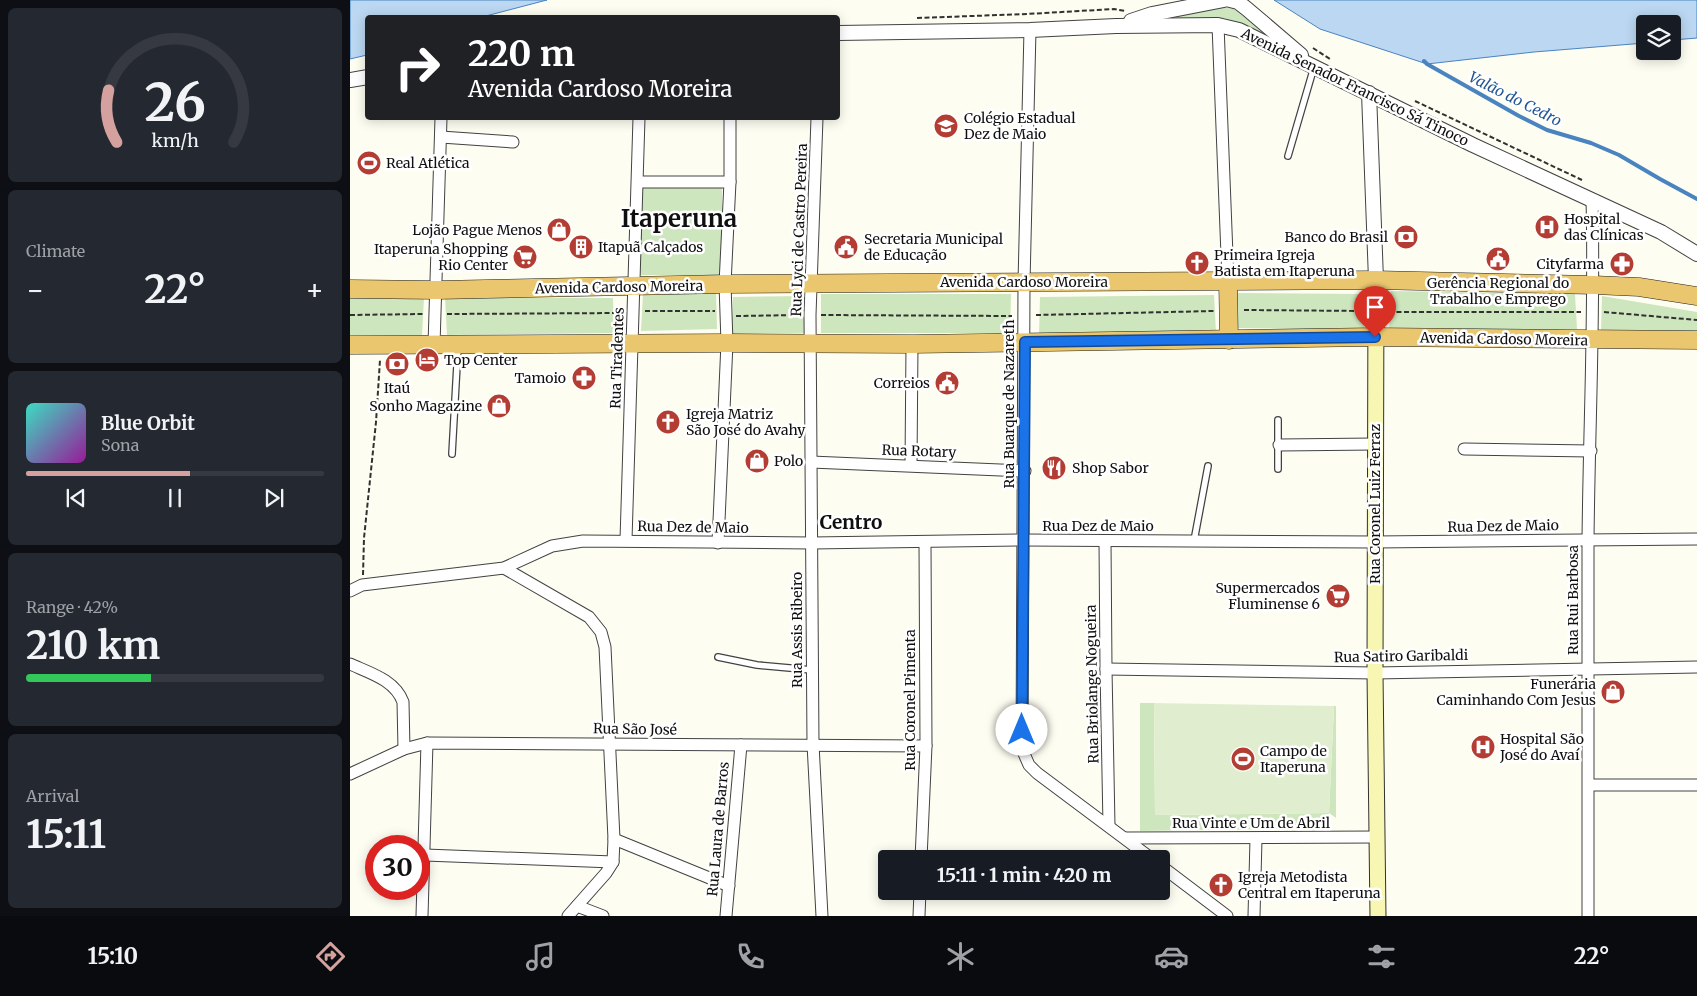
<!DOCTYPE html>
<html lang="en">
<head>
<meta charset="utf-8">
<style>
	:root { --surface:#171b24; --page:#242831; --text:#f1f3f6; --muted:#9ea1a6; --line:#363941; --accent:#d5a19e }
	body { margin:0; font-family:Merriweather,serif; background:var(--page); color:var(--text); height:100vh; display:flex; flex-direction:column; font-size:19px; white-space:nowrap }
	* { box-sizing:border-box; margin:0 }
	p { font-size:16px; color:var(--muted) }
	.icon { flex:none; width:28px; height:28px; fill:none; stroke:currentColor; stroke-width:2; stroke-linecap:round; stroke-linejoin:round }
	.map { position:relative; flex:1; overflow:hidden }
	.details { display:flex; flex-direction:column; gap:8px; padding:8px; background:#0d0f14; width:350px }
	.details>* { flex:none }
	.guide { position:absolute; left:15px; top:15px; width:475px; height:105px; border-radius:5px; box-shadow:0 2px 12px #0003; background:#202124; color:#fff; overflow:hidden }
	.fabs { position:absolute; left:1286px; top:15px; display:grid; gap:10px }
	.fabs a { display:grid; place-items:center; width:45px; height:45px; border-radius:5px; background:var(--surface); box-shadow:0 2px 12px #0003; font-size:25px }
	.speed { position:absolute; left:15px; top:835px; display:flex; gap:10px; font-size:25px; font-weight:700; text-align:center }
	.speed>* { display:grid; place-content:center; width:65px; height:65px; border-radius:50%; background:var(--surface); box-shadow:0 2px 12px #0003; line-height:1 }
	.speed .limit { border:8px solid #d22; background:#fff; color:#111 }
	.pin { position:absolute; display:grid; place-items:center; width:42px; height:42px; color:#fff; margin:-51px -21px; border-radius:50% 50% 50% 0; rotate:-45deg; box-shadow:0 0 5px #0007 }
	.pin .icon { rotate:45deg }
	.me { position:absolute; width:55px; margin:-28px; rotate:0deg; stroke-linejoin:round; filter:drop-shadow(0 0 4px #0008) }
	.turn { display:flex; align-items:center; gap:18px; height:105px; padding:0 20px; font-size:22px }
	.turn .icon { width:65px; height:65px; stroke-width:2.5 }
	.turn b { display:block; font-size:35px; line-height:42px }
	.big { font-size:38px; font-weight:700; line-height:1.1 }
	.details .widget { flex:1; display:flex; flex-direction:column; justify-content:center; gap:8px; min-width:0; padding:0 18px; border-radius:8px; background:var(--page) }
	.details .dial { align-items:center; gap:0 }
	.dial svg { height:130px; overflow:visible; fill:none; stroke:var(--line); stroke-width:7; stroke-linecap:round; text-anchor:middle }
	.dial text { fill:var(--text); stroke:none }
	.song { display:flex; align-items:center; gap:15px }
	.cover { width:60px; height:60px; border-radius:8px; background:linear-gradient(135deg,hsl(170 70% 55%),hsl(300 70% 35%)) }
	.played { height:5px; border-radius:2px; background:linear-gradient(90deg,var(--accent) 55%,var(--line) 55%) }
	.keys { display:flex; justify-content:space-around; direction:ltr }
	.heat { display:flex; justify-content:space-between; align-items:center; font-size:28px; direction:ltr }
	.charge { height:8px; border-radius:4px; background:linear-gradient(90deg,#34c759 42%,var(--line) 0) }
	.trip { position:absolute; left:528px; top:850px; width:292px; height:50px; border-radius:5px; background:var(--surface); box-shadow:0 2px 12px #0003; font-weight:700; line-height:50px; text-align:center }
	.tabs { display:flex; height:80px; justify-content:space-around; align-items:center; background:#090b0e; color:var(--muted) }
	.tabs .icon { width:35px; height:35px }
	.tabs .on { color:var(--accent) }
	.tabs b { font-size:22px; color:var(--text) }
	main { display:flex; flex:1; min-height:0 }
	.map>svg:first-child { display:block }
</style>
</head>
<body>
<main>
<section class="details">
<div class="widget dial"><svg viewBox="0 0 100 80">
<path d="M14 69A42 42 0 1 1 86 69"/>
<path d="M14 69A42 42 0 0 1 9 37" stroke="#d5a19e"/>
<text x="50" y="56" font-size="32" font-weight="700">26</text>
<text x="50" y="72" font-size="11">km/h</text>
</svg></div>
<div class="widget"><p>Climate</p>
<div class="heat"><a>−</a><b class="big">22°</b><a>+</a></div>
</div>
<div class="widget">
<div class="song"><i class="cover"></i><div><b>Blue Orbit</b><p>Sona</p></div></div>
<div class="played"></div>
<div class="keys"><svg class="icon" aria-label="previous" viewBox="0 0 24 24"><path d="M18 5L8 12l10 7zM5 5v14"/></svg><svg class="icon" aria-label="pause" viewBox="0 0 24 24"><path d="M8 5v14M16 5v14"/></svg><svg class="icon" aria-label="next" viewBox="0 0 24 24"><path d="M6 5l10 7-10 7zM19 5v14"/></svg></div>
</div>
<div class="widget"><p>Range · 42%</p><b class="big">210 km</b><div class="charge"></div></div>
<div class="widget"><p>Arrival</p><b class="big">15:11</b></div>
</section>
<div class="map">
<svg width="1347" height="916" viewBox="0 0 1347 916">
	<rect width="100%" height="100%" fill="#fefdf2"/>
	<g fill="#cee6be">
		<polygon points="871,7 884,9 933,47 894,25 874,18 810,20"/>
		<rect x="289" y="187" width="83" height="88"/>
		<polygon points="366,291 367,329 291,331 293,294"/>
		<polygon points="1041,291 1225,294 1227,329 1039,331"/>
		<polygon points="886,293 1014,294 1014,330 887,328"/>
		<polygon points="471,294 661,294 660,333 471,333"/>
		<polygon points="864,295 866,333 689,336 690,297"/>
		<polygon points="455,296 454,333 382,334 383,297"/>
		<polygon points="1252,296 1347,312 1347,332 1251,332"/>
		<polygon points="0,297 74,298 72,335 0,335"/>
		<polygon points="95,297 263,298 264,333 97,335"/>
		<polygon points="790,703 804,703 805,815 979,813 984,706 986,706 986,818 979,813 980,828 790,831"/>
	</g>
	<polygon fill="#e0eecf" points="804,703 984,706 979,813 805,815"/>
	<g fill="#bbd7f1" stroke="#4984c1">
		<polygon points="0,0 197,0 132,17 18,18 17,55 0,59"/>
		<polygon points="924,0 1347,0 1347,38 1323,40 1322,24 1295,24 1295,43 1184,52 1077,64 970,29"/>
	</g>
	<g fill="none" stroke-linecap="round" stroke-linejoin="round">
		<polyline stroke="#4984c1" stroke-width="4" points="1074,61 1077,64 1169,116 1197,130 1241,143 1269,155 1310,179 1347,199"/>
		<defs>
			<g id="service">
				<polyline points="938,156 964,67"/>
				<polyline points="928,420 928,469"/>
				<polyline points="102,454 108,347"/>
				<polyline points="844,541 858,466"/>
				<polyline points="368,657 407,665 462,670"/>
			</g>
			<g id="minor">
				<polyline points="868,25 878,281"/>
				<polyline points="680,30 674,283 672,749 679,765 687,773 802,859"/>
				<polyline points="467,118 460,315 463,744 472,916"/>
				<polyline points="91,137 163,142"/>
				<polyline points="288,182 380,182"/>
				<polyline points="84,345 91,118"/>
				<polyline points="929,445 1025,444"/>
				<polyline points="1114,449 1241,451"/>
				<polyline points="461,462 675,471"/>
				<polyline points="561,465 562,344"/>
				<polyline points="276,540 289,118"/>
				<polyline points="755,541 756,669 759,826"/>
				<polyline points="368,543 377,343 375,284 380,182 380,118"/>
				<polyline points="154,568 239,617 251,632 255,647 264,839 263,862 256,873 218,916"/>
				<polyline points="0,591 12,585 154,568 202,546 233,541 462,543 674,540 1025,542 1347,539"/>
				<path d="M0,664C20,673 45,680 53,702L54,749"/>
				<polyline points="756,669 1025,673 1347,667"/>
				<polyline points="0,774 54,749 77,743 576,746"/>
				<polyline points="1239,785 1347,785"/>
				<polyline points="776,838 1026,837"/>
				<polyline points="264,839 379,886"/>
				<polyline points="75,855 263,862"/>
				<polyline points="571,859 576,746 575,542"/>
				<polyline points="811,866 877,916"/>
				<polyline points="227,906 253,916"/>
				<polyline points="72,916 77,743"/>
				<polyline points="376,916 391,745"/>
				<polyline points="569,916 570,891"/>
				<polyline points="904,916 906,839"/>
				<path d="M1238,916C1239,791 1237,667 1238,542C1239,428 1245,313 1242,199"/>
			</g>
			<g id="tertiary">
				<polyline points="880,0 888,2 897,9 951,55"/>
				<polyline points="781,21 802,14 874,0"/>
				<polyline points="488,33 680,30 766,26 868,25 889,30 1123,145 1311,232 1347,254"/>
				<polyline points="0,80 18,77"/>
				<polyline points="1019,93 1026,280"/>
			</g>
			<polyline id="secondary" points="1026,280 1025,673 1028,916"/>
			<g id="trunk">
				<polyline points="878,281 879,340"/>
				<polyline points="0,289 87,290 375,284 1026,280 1244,285 1289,287 1347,296"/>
				<polyline points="0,345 377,343 562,344 1025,337 1347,340"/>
			</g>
		</defs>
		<use href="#service" stroke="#424242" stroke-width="8"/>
		<use href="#minor" stroke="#424242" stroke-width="13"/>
		<use href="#tertiary" stroke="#424242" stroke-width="16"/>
		<use href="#secondary" stroke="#313131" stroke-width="17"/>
		<use href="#trunk" stroke="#202020" stroke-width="19"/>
		<g stroke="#313131" stroke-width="2" stroke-dasharray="5 2.5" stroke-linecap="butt">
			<polyline points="567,18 677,14 764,9 775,11"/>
			<polyline points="963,48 980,59"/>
			<polyline points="1065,101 1232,180"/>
			<polyline points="894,310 1014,311"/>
			<polyline points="295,311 365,311"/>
			<polyline points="1039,312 1231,312"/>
			<polyline points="1254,312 1347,320"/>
			<polyline points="97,314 273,313"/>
			<polyline points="0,315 73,314"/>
			<polyline points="471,315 662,316"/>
			<polyline points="686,315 864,311"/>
			<polyline points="386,316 449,315"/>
			<polyline points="13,575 14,538 26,422 30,360"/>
		</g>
		<use href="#service" stroke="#fff" stroke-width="5.5"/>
		<use href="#minor" stroke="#fff" stroke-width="11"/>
		<use href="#tertiary" stroke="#fff" stroke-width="14"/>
		<use href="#secondary" stroke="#f7f7b3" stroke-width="15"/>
		<use href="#trunk" stroke="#eac66e" stroke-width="18"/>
	</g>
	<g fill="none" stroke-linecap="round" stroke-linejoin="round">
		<defs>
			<polyline id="route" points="672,730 675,342 1025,337"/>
		</defs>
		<use href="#route" stroke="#114b97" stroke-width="12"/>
		<use href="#route" stroke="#1a73e8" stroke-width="9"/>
	</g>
	<defs>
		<symbol id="school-disc" viewBox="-11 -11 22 22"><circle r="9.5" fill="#b33c33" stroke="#fff"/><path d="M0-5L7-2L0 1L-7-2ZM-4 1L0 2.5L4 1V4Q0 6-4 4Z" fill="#fff"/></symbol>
		<symbol id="stadium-disc" viewBox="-11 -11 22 22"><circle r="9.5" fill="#b33c33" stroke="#fff"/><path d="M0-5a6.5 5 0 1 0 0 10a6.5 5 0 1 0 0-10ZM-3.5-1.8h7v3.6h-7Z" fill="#fff"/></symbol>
		<symbol id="hospital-disc" viewBox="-11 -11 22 22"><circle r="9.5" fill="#b33c33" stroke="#fff"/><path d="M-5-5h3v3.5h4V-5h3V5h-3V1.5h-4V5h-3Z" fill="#fff"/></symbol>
		<symbol id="shop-disc" viewBox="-11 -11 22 22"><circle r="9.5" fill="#b33c33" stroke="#fff"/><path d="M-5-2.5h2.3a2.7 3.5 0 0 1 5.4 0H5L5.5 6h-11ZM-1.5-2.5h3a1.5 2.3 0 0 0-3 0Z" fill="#fff"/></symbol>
		<symbol id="bank-disc" viewBox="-11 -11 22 22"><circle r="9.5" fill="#b33c33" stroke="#fff"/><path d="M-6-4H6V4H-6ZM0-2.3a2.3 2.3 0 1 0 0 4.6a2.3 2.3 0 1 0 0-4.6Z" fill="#fff"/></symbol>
		<symbol id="building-disc" viewBox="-11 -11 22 22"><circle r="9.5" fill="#b33c33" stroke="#fff"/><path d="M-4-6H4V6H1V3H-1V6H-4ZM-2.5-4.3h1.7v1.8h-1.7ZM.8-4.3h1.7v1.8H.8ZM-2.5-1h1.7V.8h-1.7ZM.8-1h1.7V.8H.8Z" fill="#fff"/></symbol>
		<symbol id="civic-disc" viewBox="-11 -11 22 22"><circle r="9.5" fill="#b33c33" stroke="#fff"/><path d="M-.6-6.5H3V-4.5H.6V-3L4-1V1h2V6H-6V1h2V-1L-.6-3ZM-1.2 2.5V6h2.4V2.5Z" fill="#fff"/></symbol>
		<symbol id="supermarket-disc" viewBox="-11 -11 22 22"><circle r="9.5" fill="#b33c33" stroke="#fff"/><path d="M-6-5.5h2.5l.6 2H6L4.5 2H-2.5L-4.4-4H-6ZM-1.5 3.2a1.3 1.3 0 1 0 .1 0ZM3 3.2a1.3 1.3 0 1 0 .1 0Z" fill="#fff"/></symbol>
		<symbol id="church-disc" viewBox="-11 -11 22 22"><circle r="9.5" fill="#b33c33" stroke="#fff"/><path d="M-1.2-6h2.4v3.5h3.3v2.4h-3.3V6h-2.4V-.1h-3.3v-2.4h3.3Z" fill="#fff"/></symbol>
		<symbol id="pharmacy-disc" viewBox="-11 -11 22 22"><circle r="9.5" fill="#b33c33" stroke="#fff"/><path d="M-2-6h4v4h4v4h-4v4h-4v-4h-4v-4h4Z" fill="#fff"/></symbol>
		<symbol id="hotel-disc" viewBox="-11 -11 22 22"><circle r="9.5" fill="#b33c33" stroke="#fff"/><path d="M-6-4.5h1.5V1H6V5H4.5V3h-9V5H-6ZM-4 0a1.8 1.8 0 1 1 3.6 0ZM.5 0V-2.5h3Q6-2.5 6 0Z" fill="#fff"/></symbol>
		<symbol id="restaurant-disc" viewBox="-11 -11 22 22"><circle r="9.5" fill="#b33c33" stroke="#fff"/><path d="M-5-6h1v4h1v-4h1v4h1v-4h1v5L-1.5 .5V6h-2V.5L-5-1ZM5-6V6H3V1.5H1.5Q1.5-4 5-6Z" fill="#fff"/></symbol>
	</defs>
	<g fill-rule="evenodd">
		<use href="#school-disc" x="582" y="112" width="28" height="28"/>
		<use href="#stadium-disc" x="5" y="149" width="28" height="28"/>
		<use href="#hospital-disc" x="1183" y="213" width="28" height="28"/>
		<use href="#shop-disc" x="195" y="216" width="28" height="28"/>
		<use href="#bank-disc" x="1042" y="223" width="28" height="28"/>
		<use href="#building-disc" x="217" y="233" width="28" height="28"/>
		<use href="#civic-disc" x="482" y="233" width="28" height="28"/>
		<use href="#supermarket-disc" x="161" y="243" width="28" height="28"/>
		<use href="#civic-disc" x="1134" y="245" width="28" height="28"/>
		<use href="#church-disc" x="833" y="249" width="28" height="28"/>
		<use href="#pharmacy-disc" x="1258" y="250" width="28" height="28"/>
		<use href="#hotel-disc" x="63" y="346" width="28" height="28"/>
		<use href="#bank-disc" x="33" y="350" width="28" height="28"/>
		<use href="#pharmacy-disc" x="220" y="364" width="28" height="28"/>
		<use href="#civic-disc" x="583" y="369" width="28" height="28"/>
		<use href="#shop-disc" x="135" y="392" width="28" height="28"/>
		<use href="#church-disc" x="304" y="408" width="28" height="28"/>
		<use href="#shop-disc" x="393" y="447" width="28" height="28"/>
		<use href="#restaurant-disc" x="690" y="454" width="28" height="28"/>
		<use href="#supermarket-disc" x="974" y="582" width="28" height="28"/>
		<use href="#shop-disc" x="1249" y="678" width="28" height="28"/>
		<use href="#hospital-disc" x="1119" y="733" width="28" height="28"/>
		<use href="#stadium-disc" x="879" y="745" width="28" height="28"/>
		<use href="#church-disc" x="857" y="871" width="28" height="28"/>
	</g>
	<g text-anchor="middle" stroke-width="5" stroke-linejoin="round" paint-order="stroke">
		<g font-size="14" fill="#0f0f0f" stroke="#fff">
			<text transform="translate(1005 87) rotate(26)" y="5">Avenida Senador Francisco Sá Tinoco</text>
			<text transform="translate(449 230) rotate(-88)" y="5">Rua Lyci de Castro Pereira</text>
			<text x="674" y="287">Avenida Cardoso Moreira</text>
			<text transform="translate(269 287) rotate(-1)" y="5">Avenida Cardoso Moreira</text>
			<text transform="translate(1154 339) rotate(1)" y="5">Avenida Cardoso Moreira</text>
			<text transform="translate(267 358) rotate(-88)" y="5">Rua Tiradentes</text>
			<text transform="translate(659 404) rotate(-90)" y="5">Rua Buarque de Nazareth</text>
			<text transform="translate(569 451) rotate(2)" y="5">Rua Rotary</text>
			<text transform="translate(1025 504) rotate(-90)" y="5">Rua Coronel Luiz Ferraz</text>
			<text x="748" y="531">Rua Dez de Maio</text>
			<text transform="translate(1153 526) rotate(-1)" y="5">Rua Dez de Maio</text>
			<text transform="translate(343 527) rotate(1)" y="5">Rua Dez de Maio</text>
			<text transform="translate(1223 600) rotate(-90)" y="5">Rua Rui Barbosa</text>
			<text transform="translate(447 630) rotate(-90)" y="5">Rua Assis Ribeiro</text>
			<text transform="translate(1051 656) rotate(-1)" y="5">Rua Satiro Garibaldi</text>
			<text transform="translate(742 684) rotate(-91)" y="5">Rua Briolange Nogueira</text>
			<text transform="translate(560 700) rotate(-90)" y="5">Rua Coronel Pimenta</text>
			<text transform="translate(285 729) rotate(1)" y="5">Rua São José</text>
			<text x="901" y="828">Rua Vinte e Um de Abril</text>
			<text transform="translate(368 829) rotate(-85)" y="5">Rua Laura de Barros</text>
		</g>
		<g font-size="14" fill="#0f0f0f" stroke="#fff" text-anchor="start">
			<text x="614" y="123">Colégio Estadual<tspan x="614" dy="16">Dez de Maio</tspan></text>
			<text x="36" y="168">Real Atlética</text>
			<text x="1214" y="224">Hospital<tspan x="1214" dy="16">das Clínicas</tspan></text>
			<text x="192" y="235" text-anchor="end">Lojão Pague Menos</text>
			<text x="1038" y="242" text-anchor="end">Banco do Brasil</text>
			<text x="514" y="244">Secretaria Municipal<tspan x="514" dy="16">de Educação</tspan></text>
			<text x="248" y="252">Itapuã Calçados</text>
			<text x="158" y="254" text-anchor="end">Itaperuna Shopping<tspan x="158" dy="16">Rio Center</tspan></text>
			<text x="864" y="260">Primeira Igreja<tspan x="864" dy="16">Batista em Itaperuna</tspan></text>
			<text x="1254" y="269" text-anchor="end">Cityfarma</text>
			<text x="1148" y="288" text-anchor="middle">Gerência Regional do<tspan x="1148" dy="16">Trabalho e Emprego</tspan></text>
			<text x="94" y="365">Top Center</text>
			<text x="216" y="383" text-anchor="end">Tamoio</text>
			<text x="580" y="388" text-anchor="end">Correios</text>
			<text x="47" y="393" text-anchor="middle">Itaú</text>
			<text x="132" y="411" text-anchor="end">Sonho Magazine</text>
			<text x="336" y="419">Igreja Matriz<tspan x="336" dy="16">São José do Avahy</tspan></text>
			<text x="424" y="466">Polo</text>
			<text x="722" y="473">Shop Sabor</text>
			<text x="970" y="593" text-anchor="end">Supermercados<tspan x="970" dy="16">Fluminense 6</tspan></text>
			<text x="1246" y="689" text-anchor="end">Funerária<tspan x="1246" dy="16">Caminhando Com Jesus</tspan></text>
			<text x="1150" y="744">Hospital São<tspan x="1150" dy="16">José do Avaí</tspan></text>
			<text x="910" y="756">Campo de<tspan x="910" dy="16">Itaperuna</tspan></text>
			<text x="888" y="882">Igreja Metodista<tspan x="888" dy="16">Central em Itaperuna</tspan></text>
		</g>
		<g font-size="15" font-style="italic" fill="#235796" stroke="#fff">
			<text transform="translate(1165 99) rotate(27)" y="5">Valão do Cedro</text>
		</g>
		<g font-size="19" font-weight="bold" fill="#0f0f0f" stroke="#fff">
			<text x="501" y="529">Centro</text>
		</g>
		<g font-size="24" font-weight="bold" fill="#0f0f0f" stroke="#fff">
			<text x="329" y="227">Itaperuna</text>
		</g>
	</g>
</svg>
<div class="fabs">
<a><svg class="icon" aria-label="layers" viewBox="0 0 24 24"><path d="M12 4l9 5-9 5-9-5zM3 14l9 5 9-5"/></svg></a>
</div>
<div class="speed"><div class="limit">30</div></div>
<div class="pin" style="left:1025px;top:337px;background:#d93025"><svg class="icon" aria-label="arrive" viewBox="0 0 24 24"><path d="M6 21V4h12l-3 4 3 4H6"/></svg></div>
<svg class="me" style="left:672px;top:730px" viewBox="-20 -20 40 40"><circle r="19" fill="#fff"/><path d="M0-13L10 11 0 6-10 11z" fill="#1a73e8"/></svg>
<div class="trip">15:11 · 1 min · 420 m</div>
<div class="guide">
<div class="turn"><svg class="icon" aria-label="right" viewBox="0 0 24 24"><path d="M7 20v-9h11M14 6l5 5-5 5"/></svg><div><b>220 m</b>Avenida Cardoso Moreira</div></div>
</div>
</div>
</main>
<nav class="tabs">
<b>15:10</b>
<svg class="icon on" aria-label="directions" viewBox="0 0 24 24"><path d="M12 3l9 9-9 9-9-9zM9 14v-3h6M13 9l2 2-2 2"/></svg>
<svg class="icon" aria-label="music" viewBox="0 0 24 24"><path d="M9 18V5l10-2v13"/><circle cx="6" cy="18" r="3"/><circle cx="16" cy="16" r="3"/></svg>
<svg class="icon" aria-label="phone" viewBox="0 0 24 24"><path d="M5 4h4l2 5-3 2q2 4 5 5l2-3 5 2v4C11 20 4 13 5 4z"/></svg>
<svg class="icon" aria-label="climate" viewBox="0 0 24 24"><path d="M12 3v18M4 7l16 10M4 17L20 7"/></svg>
<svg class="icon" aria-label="car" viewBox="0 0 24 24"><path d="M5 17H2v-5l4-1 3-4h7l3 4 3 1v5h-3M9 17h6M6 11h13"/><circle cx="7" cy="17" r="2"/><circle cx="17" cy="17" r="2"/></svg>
<svg class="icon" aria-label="filters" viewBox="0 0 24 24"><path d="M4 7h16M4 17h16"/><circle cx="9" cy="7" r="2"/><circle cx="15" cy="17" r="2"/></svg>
<b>22°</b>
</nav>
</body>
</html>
